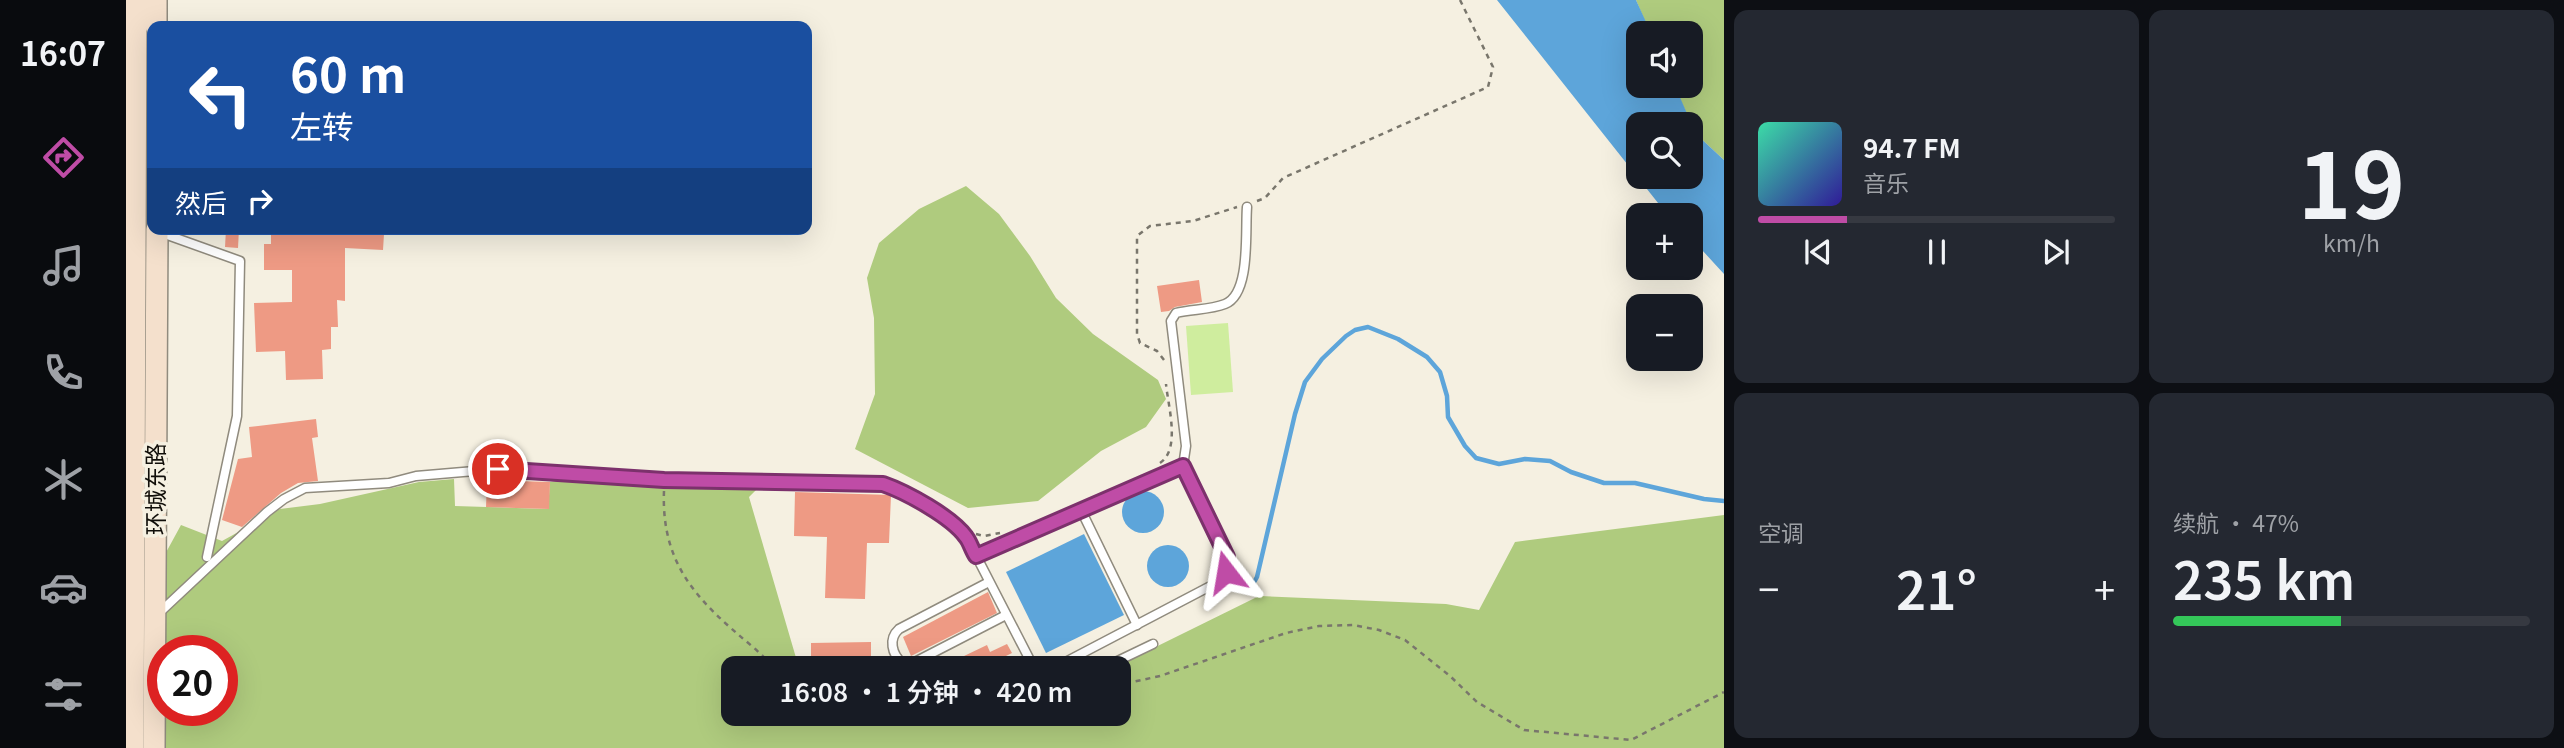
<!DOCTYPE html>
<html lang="zh">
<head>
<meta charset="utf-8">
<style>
	:root { --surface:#171b24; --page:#242831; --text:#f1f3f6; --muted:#9ea1a6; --line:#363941; --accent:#bf4ca6 }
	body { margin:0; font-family:Georgia,"Noto Sans SC",serif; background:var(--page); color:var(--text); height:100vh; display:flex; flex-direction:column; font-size:26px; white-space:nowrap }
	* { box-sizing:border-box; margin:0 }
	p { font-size:23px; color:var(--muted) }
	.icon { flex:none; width:38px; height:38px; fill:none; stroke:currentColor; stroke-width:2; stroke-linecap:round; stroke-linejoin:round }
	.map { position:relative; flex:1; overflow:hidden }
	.details { display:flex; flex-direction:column; gap:10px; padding:10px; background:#0d0f14; width:840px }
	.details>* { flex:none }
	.guide { position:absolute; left:21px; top:21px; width:665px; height:214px; border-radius:14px; box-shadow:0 7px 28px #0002; background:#1a4fa0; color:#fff; overflow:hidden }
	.tools { position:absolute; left:1500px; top:21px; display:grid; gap:14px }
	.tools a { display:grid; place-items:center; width:77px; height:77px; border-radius:14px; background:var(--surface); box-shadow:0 7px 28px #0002; font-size:35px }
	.speed { position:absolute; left:21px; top:635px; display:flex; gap:14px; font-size:35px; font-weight:700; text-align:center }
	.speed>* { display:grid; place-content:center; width:91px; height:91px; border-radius:50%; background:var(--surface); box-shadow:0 7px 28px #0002; line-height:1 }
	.speed .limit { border:10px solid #d22; background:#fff; color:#111 }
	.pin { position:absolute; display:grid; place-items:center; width:60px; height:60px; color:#fff; margin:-30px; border:4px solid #fff; border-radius:50%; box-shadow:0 2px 7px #0007 }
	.me { position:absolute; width:77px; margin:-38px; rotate:346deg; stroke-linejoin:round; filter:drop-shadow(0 0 5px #0008) }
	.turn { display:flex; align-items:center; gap:24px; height:147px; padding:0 28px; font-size:32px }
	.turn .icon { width:91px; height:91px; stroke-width:2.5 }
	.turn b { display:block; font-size:49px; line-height:60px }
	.then { display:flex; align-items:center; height:66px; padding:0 28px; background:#0003; gap:14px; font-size:26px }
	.big { font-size:52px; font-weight:600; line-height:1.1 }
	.details .tile { flex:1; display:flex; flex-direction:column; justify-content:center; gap:10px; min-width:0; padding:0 24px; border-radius:14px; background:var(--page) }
	.details .dial { align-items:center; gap:0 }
	.dial b { font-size:91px; line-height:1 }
	.song { display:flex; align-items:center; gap:21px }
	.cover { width:84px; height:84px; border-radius:10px; background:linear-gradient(135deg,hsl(160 70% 55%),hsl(250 70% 35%)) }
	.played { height:7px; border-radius:4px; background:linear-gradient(90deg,var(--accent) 25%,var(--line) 25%) }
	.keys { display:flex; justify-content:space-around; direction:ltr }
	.heat { display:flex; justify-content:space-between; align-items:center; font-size:38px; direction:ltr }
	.charge { height:10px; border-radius:5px; background:linear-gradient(90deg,#34c759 47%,var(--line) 0) }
	.details .tiles { flex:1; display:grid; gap:10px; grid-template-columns:repeat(2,1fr) }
	.trip { position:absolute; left:595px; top:656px; width:410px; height:70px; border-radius:14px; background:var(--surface); box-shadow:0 7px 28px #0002; font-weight:600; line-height:70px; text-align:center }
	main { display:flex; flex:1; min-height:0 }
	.menu { display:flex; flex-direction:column; width:126px; justify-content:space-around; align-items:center; background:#090b0e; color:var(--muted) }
	.menu .icon { width:49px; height:49px }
	.menu .on { color:var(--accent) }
	.menu b { font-size:32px; color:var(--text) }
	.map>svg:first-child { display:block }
</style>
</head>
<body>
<main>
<nav class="menu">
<b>16:07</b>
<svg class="icon on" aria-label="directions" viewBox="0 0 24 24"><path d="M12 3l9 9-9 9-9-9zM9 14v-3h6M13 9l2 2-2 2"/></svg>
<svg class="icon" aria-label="music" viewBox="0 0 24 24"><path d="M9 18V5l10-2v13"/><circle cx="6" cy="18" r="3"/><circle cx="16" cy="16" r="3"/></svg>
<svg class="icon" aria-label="phone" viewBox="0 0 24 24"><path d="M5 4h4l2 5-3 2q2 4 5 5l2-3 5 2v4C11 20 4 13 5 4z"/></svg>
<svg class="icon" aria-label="climate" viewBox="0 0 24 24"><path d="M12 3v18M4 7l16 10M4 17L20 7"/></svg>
<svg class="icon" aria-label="car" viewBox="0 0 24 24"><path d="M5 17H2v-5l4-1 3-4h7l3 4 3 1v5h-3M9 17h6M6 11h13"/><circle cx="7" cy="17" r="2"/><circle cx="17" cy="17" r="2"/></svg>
<svg class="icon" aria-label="filters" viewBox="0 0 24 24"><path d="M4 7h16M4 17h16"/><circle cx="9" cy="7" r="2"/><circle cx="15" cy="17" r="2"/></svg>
</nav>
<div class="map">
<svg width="1598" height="748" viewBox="0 0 1598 748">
	<rect width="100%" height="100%" fill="#f5f0e1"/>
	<polygon fill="#cfed9e" points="1102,323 1107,392 1065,395 1060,326"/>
	<g fill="#afcb7e" fill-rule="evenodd">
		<polygon points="1510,0 1598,0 1598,160 1570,134 1548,86 1564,86 1564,33 1524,33"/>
		<polygon points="840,186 873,214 904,256 930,298 967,334 1032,380 1040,399 1020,427 975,451 912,501 842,508 729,449 749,394 748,318 741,278 753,243 793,209"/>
		<path d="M482,475H645L623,497L673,668H607V714H992V668H987L1133,596L1320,604L1353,610L1389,542L1598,515V748H11L2,622L55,525L96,541L154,509L194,504L293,482L328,479L329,506L422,509L424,482ZM37,651H96V710H37Z"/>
	</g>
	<g fill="#5da5da" fill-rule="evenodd">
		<path d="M1371,0H1510L1525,33H1512V86H1549L1570,134L1598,160V274L1565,238L1564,215H1543L1536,208ZM1512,124H1564V177H1512Z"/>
		<circle cx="1017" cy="512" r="21"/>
		<polygon points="958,534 998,615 920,653 880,572"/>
		<circle cx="1042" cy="566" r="21"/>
	</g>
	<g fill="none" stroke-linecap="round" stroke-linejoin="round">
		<polyline stroke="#5da5da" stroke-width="4.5" points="1127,584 1131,577 1169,414 1179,382 1196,359 1220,336 1229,330 1242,327 1272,339 1301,357 1314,372 1321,396 1322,417 1339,446 1350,458 1373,464 1399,459 1424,461 1445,472 1478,483 1509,483 1578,499 1598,501"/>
	</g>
	<g fill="#ee9a84">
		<polygon points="100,229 113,229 112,248 99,247"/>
		<polygon points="145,229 218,229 218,233 258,234 257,250 219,248 219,301 211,300 212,327 205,327 205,349 196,350 197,379 160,380 159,351 130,352 128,303 166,302 166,270 138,270 138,244 145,244"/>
		<polygon points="1073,280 1076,302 1049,307 1043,311 1035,312 1031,286"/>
		<polygon points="190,419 192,437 186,438 192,481 172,483 155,493 116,527 96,520 112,459 126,457 123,427"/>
		<polygon points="361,480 424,482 423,509 360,507"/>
		<polygon points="669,492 765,495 763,543 741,543 739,599 699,598 701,537 668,536"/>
		<polygon points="862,592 871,613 785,656 777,637"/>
		<polygon points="745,642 745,658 685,660 685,643"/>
		<polygon points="881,644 886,653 868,662 871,668 813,668 861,645 864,652"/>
	</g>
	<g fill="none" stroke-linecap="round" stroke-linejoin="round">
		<defs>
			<g id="service">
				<polyline points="33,232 114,261 111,416 81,557"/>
				<path d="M1057,466L1060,446L1045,321L1050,313C1066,309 1084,310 1099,304C1125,294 1119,231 1121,207"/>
				<polyline points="955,510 1011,625"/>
				<polyline points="850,556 1057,466 1101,557 1100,572 1096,580 928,668"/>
				<path d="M863,582L773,629C762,639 766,654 776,663H787L880,615"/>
				<path d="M32,614L141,512L158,499L179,488L263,483L290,476L372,469L539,479L757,484C787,494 818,514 840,536L908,668"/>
				<polyline points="977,668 1027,644"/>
			</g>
			<g id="secondary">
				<polyline points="30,0 30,26"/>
				<polyline points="7,748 10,0"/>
				<polyline points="28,748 31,229"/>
			</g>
		</defs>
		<use href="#service" stroke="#908b7e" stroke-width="11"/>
		<use href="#secondary" stroke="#908b7e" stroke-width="24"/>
		<g stroke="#79766c" stroke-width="2.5" stroke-dasharray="5 5" stroke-linecap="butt">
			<polyline points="1131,201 1139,198 1157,178 1362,87 1367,67 1334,0"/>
			<polyline points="1038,360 1031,351 1014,343 1011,334 1011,236 1024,226 1067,221 1111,207"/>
			<path d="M1034,463C1055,449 1042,406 1040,384"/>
			<path d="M538,491C535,566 573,602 627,647C635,654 642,662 651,668"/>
			<polyline points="850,534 858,536 874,533"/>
			<polyline points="992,690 1002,683 1034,676 1160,633 1193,626 1227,625 1253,630 1279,640 1324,676 1351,702 1398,730 1505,740 1598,692"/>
			<polyline points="757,714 837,715 898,724 934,714"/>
		</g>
		<use href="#service" stroke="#fff" stroke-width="8"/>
		<use href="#secondary" stroke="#f4e0cc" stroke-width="21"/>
	</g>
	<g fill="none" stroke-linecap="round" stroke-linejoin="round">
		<defs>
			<path id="route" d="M372,469L538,480L757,484C780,492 826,517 840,537C844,542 846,550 850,556L1057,466L1101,557L1100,572"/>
		</defs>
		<use href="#route" stroke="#7c316c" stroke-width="18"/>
		<use href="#route" stroke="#bf4ca6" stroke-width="12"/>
	</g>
	<g text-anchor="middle" stroke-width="7" stroke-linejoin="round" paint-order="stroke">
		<g font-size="23" fill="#100e09" stroke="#f5f0e1">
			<text transform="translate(30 489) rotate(-90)" y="8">环城东路</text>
		</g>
	</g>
</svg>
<div class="tools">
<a><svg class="icon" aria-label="sound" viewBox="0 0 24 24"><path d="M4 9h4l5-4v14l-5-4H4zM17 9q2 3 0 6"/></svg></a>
<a><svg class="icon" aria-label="search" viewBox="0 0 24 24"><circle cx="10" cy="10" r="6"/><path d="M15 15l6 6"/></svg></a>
<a>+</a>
<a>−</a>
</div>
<div class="speed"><div class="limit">20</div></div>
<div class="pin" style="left:372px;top:469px;background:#d93025"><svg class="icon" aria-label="arrive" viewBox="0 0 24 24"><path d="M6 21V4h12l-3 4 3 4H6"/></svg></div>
<svg class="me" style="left:1100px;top:572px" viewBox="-20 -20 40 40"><path d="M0-17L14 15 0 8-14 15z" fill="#bf4ca6" stroke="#fff" stroke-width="4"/></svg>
<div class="trip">16:08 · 1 分钟 · 420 m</div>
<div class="guide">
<div class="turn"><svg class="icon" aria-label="left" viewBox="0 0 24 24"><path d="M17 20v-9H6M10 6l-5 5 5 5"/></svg><div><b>60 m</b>左转</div></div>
<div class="then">然后<svg class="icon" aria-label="right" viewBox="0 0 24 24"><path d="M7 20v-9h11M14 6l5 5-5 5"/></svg></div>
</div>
</div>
<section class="details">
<div class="tiles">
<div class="tile">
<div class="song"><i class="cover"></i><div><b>94.7 FM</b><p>音乐</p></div></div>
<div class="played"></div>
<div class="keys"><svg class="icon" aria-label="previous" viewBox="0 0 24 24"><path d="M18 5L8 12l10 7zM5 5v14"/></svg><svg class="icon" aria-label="pause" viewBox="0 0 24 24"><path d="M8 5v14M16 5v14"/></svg><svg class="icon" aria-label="next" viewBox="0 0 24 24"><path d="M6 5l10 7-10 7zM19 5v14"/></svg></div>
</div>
<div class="tile dial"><b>19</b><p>km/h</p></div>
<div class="tile"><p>空调</p>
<div class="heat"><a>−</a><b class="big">21°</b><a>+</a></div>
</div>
<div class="tile"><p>续航 · 47%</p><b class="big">235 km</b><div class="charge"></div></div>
</div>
</section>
</main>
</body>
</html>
